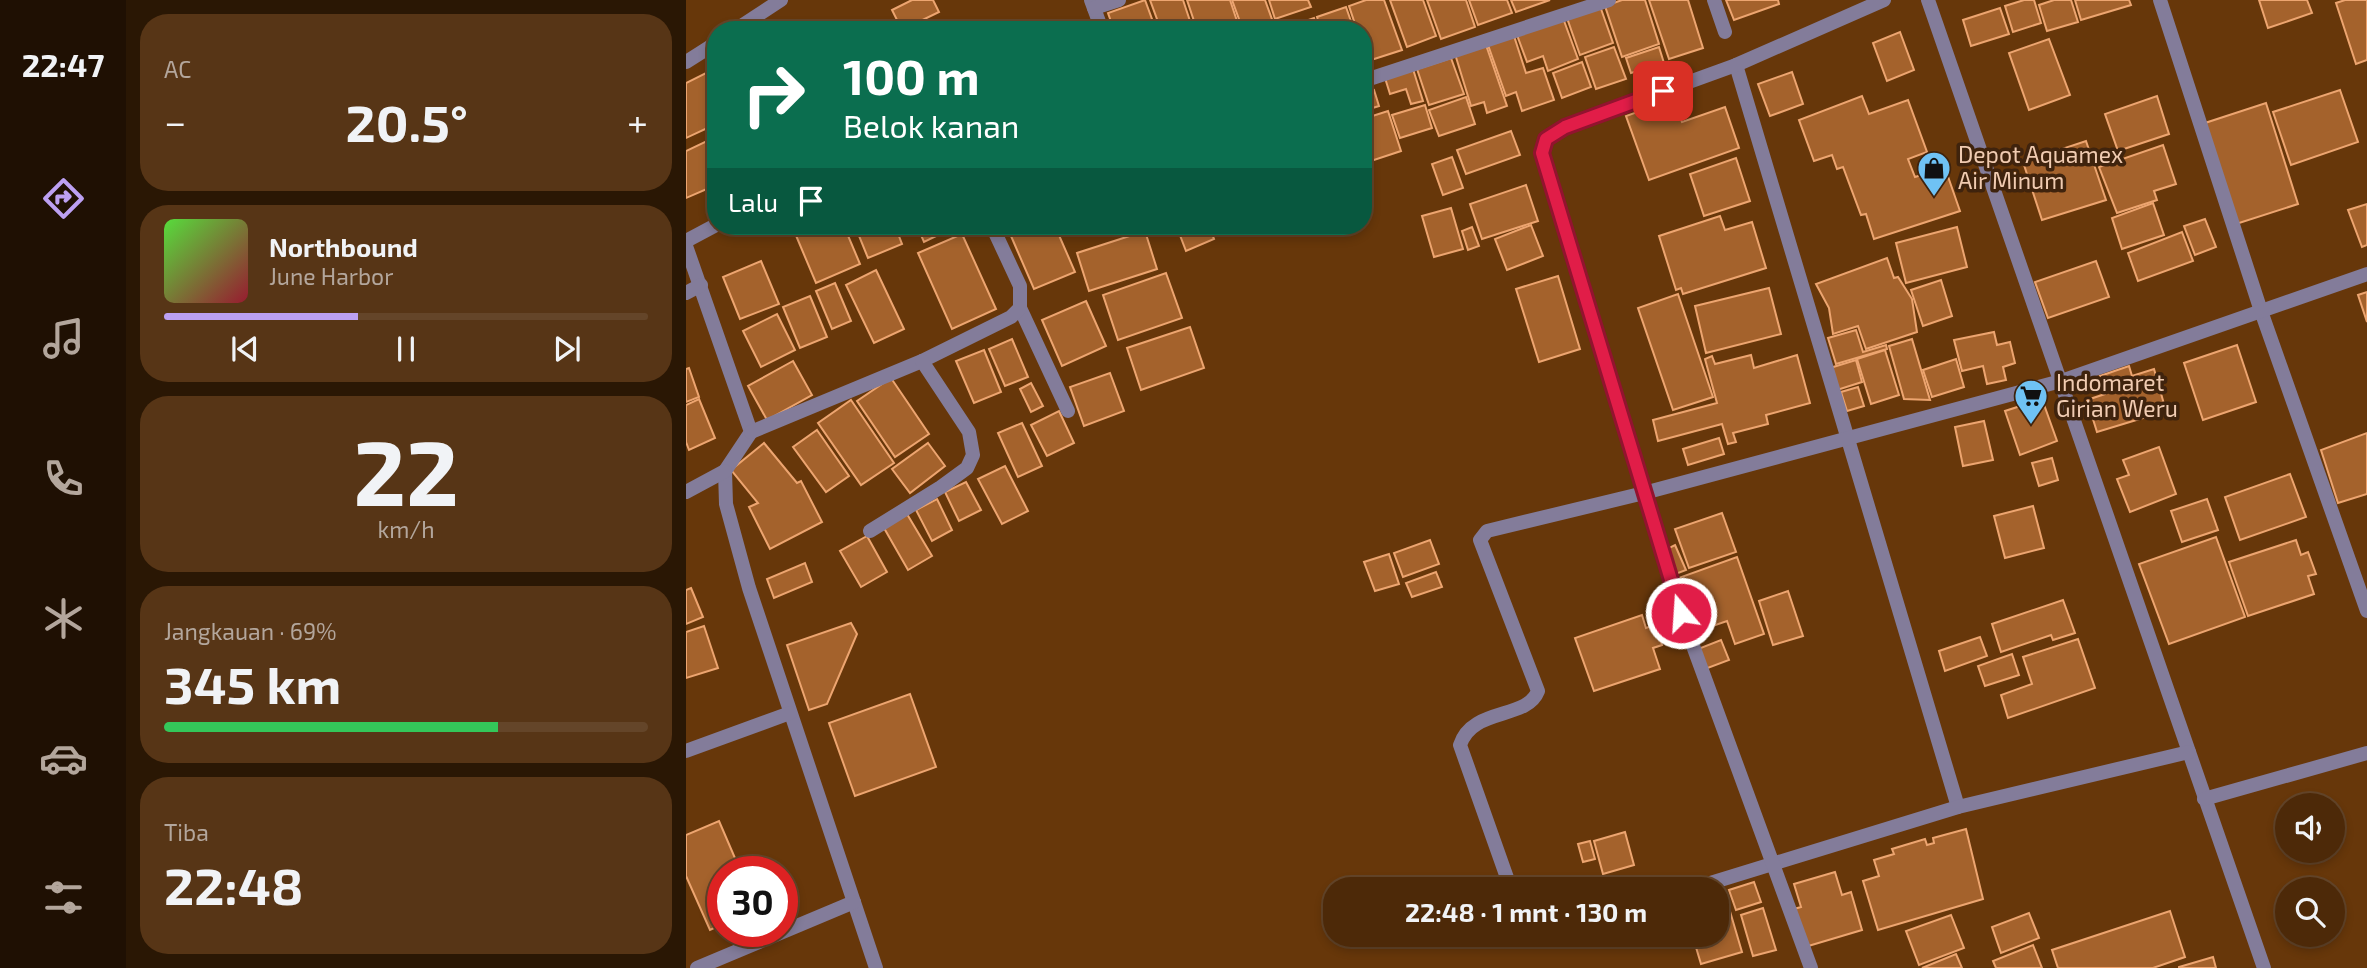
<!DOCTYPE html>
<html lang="id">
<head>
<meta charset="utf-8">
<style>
	:root { --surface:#4d2908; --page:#573516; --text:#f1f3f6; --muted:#b3a69c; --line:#644529; --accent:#bca0f2 }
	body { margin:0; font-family:"Exo 2",sans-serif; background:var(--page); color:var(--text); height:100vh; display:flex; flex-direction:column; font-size:26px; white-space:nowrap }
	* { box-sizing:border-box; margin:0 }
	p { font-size:23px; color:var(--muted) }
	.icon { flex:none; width:38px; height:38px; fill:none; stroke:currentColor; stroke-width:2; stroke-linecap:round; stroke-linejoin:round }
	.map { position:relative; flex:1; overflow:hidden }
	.panel { display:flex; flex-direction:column; gap:14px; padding:14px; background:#2a1704; width:560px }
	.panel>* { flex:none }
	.hud { position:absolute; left:21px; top:21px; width:665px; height:214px; border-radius:28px; box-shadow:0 4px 10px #0003,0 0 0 2px var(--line); background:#0b6e4f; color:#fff; overflow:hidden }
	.tools { position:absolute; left:1589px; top:793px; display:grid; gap:14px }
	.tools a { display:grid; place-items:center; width:70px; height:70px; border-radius:50%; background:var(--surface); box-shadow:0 4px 10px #0003,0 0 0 2px var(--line); font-size:35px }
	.speed { position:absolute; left:21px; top:856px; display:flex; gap:14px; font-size:35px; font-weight:700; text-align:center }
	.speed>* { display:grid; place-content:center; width:91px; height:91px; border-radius:50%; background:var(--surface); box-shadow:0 4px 10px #0003,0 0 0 2px var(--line); line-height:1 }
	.speed .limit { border:10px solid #d22; background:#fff; color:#111 }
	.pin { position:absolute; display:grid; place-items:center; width:60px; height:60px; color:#fff; margin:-30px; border-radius:14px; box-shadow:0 4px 10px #0006 }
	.me { position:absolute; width:77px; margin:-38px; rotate:342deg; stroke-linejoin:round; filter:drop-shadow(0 0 5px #0008) }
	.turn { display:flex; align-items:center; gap:24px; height:147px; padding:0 21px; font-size:32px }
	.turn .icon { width:91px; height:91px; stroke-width:2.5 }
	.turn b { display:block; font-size:49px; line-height:60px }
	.then { display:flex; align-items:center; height:66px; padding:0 21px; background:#0003; gap:14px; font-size:26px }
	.big { font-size:52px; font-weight:700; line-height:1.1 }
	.panel .widget { flex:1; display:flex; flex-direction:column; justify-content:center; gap:10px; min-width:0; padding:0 24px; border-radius:28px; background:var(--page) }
	.panel .dial { align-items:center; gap:0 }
	.dial b { font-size:91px; line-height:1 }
	.song { display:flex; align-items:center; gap:21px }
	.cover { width:84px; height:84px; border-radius:10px; background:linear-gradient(135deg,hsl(110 70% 55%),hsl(350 70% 35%)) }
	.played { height:7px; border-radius:4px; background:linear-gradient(90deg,var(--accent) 40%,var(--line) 40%) }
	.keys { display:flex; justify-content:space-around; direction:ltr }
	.heat { display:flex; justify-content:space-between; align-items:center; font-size:38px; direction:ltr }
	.charge { height:10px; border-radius:5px; background:linear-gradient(90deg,#34c759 69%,var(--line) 0) }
	.trip { position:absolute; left:637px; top:877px; width:406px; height:70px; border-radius:28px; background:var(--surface); box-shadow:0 4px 10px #0003,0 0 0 2px var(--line); font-weight:700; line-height:70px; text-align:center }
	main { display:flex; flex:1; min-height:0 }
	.tabs { display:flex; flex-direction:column; width:126px; justify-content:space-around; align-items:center; background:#1f1003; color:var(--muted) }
	.tabs .icon { width:49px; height:49px }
	.tabs .current { color:var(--accent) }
	.tabs b { font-size:32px; color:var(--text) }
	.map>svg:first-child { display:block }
</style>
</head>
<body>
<main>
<nav class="tabs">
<b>22:47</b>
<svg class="icon current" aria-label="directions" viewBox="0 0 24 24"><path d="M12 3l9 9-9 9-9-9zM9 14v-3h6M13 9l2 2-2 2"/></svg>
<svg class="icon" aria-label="music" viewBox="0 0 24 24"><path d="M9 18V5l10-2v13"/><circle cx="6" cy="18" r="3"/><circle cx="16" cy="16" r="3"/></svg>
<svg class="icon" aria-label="phone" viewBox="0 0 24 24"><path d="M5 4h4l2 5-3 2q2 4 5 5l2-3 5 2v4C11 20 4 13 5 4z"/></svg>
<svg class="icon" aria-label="climate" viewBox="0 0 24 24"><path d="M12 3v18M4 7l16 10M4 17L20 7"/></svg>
<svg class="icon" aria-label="car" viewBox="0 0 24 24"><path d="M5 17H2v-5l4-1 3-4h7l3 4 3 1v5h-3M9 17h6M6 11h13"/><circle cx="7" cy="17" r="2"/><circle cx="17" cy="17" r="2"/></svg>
<svg class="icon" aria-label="filters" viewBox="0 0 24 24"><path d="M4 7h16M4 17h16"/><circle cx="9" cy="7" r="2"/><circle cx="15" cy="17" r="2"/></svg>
</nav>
<section class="panel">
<div class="widget"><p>AC</p>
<div class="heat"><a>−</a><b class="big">20.5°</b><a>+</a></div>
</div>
<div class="widget">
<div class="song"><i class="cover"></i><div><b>Northbound</b><p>June Harbor</p></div></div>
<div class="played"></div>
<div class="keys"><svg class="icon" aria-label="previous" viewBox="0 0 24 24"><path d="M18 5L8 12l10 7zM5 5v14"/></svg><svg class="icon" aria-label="pause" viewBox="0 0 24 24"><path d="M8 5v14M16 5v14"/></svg><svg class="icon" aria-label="next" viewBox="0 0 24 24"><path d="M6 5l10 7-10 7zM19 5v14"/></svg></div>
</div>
<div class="widget dial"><b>22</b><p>km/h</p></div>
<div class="widget"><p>Jangkauan · 69%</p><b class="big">345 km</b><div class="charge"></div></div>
<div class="widget"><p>Tiba</p><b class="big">22:48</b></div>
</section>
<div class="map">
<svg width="1681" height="968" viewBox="0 0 1681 968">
	<rect width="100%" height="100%" fill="#67370a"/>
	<g fill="#a4622c" stroke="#eda570" stroke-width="2">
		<polygon points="226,0 247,0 253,12 216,30 206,10"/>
		<polygon points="459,0 470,30 428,30 422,13"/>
		<polygon points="464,0 497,0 507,30 475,30"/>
		<polygon points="501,0 544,0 554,30 511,30"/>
		<polygon points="546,0 579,0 587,22 557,30"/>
		<polygon points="583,0 622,0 625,7 589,19"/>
		<polygon points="680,0 698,0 716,50 682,61 677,47 677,30 671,30 663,6"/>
		<polygon points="704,0 737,0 750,36 721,47"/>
		<polygon points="741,0 780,0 789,27 755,39"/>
		<polygon points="783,0 821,0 826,13 792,25"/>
		<polygon points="825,0 864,0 830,12"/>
		<polygon points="936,0 959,0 973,44 936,57 919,6"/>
		<polygon points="963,0 1002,0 1017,48 983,59"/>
		<polygon points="1040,0 1092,0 1093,4 1048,20"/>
		<polygon points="1338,0 1348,0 1355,23 1327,32 1319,6"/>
		<polygon points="1368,0 1385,0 1392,22 1361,31 1353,5"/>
		<polygon points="1389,0 1443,0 1445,5 1395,20"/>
		<polygon points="1573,0 1621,0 1626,13 1582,28"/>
		<polygon points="1659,0 1681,0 1681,60 1670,64 1650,3"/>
		<polygon points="914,6 927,43 894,55 881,18"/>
		<polygon points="660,7 668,30 635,30 631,17"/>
		<polygon points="1314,8 1323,34 1285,46 1277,20"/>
		<polygon points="628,18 632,30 600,30 599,28"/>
		<polygon points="877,18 892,59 862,71 857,56 841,62 831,35"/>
		<polygon points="1214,32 1228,70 1201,81 1187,43"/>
		<polygon points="828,36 840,73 857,68 868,100 836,111 830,92 820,96 802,45"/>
		<polygon points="1363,39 1384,95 1343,110 1323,53"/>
		<polygon points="800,45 821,106 801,113 798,102 785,106 769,54"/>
		<polygon points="928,47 940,79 910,89 899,57"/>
		<polygon points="973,47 978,63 945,73 940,58"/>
		<polygon points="765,58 778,94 743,105 731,69"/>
		<polygon points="896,62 905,87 876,98 867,73"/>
		<polygon points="727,69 737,101 725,104 720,89 704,94 699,78"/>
		<polygon points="1106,72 1117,104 1084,116 1072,84"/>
		<polygon points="20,73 30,92 30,124 0,138 0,83"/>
		<polygon points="688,90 693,106 677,111 677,93"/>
		<polygon points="1654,90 1672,142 1605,165 1587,112"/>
		<polygon points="1176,96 1183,114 1222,100 1241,152 1222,159 1229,177 1259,168 1274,211 1188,239 1180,214 1175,215 1157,167 1151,169 1146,155 1128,161 1113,120"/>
		<polygon points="1471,96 1483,134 1432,151 1419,114"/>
		<polygon points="780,97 789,124 753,136 743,110"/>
		<polygon points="988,99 996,122 1039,107 1053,148 963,180 940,116"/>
		<polygon points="1580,103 1612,204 1550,224 1519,123"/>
		<polygon points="739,105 746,128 714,138 706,115"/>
		<polygon points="702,111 715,151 679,163 677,119"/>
		<polygon points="825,131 834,155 780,174 771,150"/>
		<polygon points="23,140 30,157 30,185 0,198 0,151"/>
		<polygon points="1400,141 1420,200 1356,220 1337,162"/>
		<polygon points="1477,145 1490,184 1468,191 1471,200 1431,213 1413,167"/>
		<polygon points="766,157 777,188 757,195 746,164"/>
		<polygon points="1050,158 1064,201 1018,216 1004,174"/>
		<polygon points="840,185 852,221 796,239 784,204"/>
		<polygon points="1467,203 1478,235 1436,249 1426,218"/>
		<polygon points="1681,204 1681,245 1676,247 1662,210"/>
		<polygon points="765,208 777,249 748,257 736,216"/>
		<polygon points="1034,216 1039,230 1066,222 1080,268 997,294 995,288 990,290 973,236"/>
		<polygon points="1519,219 1530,247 1509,255 1498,226"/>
		<polygon points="845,225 857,256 821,270 809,239"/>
		<polygon points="106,226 158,226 174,264 130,283"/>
		<polygon points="169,226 209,226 216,244 182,258"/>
		<polygon points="231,226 271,226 238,242"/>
		<polygon points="348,226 369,226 389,272 348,289 325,236"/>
		<polygon points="502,226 523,226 528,239 500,251 492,230"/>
		<polygon points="786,227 793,246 782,250 776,231"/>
		<polygon points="1271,227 1281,267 1220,283 1210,243"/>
		<polygon points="459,231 471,269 403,291 391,253"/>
		<polygon points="1496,232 1507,261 1452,281 1442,253"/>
		<polygon points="276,234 310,309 266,329 232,253"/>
		<polygon points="1201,258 1208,278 1212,277 1226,299 1231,332 1180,349 1172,326 1147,334 1143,308 1130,284"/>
		<polygon points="75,261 93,304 54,319 37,277"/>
		<polygon points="1410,261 1423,297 1362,318 1349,282"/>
		<polygon points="190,270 218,329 188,343 160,285"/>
		<polygon points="480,273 496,318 432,340 417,295"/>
		<polygon points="872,276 894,349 853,362 830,289"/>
		<polygon points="1255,280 1266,316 1237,326 1225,290"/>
		<polygon points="149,283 165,321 146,329 130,291"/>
		<polygon points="1083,288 1095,334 1020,353 1009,306"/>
		<polygon points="1681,292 1681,322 1672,295"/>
		<polygon points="992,294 1027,397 987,410 952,308"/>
		<polygon points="124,296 141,337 114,348 97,307"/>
		<polygon points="400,301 420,346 376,366 356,320"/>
		<polygon points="91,314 109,350 75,367 57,331"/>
		<polygon points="504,327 518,368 455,390 441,348"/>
		<polygon points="1170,330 1177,352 1200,345 1201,349 1150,364 1142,338"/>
		<polygon points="1308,332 1311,345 1324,342 1329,363 1317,367 1320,380 1301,384 1297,366 1276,371 1268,340"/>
		<polygon points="326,339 342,377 319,386 303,349"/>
		<polygon points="1226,339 1244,400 1218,399 1203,346"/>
		<polygon points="1551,345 1570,402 1517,420 1498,363"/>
		<polygon points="298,350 315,392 288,403 270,361"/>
		<polygon points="1199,350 1213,395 1185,404 1171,359"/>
		<polygon points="1065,355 1068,368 1111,355 1124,403 1080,415 1082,424 1047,433 1050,442 1042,444 1036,424 972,441 967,420 1031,403 1019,359 1026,356 1029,364"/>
		<polygon points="1270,359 1278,387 1246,397 1237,370"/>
		<polygon points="1170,360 1176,382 1151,390 1144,368"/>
		<polygon points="107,361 126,395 81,420 62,386"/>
		<polygon points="1443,366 1446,376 1468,369 1480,411 1411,432 1401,400 1419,394 1414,376"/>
		<polygon points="3,368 13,397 0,402 0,369"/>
		<polygon points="424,373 438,411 398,426 384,387"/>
		<polygon points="205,378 243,434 209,457 171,401"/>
		<polygon points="345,383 357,406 345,412 334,389"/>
		<polygon points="1172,387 1178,406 1161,411 1155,392"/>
		<polygon points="13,399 29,438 3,450 0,442 0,405"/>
		<polygon points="1356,399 1371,441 1334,455 1319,411"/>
		<polygon points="165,400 208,463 175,485 132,423"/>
		<polygon points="373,411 388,443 361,456 345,425"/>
		<polygon points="1298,421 1307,460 1277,466 1269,427"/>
		<polygon points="336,423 356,466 332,477 312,433"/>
		<polygon points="131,430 163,476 140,492 107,447"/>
		<polygon points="1681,433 1681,494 1652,503 1635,450"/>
		<polygon points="1033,438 1038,454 1002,465 997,449"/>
		<polygon points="78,443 111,483 115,481 136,522 84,549 63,507 72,503 45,470"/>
		<polygon points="242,443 259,466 224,493 206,469"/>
		<polygon points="1473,447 1490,494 1444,512 1431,479 1443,475 1437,460"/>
		<polygon points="1366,458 1372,480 1353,486 1346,463"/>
		<polygon points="319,466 342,511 316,524 292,479"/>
		<polygon points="1604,474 1620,517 1554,540 1539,497"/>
		<polygon points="280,482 295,510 273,521 259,492"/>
		<polygon points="251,499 266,530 246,541 230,510"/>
		<polygon points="1521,499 1532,530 1496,542 1485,511"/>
		<polygon points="1347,506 1358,548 1319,558 1308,516"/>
		<polygon points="1036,513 1050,552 1003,568 989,529"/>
		<polygon points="221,514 246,556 222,570 198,528"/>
		<polygon points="181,536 201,572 175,587 154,551"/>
		<polygon points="1530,537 1559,617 1483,644 1453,564"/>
		<polygon points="744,540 753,564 717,577 708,553"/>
		<polygon points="1610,540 1615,555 1622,552 1630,574 1622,576 1628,594 1562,616 1543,562"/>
		<polygon points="989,545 1000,570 987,575 977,551"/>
		<polygon points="703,554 713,584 689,591 678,562"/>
		<polygon points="1051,557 1078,634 1049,644 1041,621 1006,633 987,580"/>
		<polygon points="119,563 126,582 88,598 81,579"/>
		<polygon points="750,572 756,587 726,597 720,583"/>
		<polygon points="5,588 17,617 0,624 0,590"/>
		<polygon points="1102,591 1117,636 1087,645 1073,601"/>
		<polygon points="1377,600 1389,633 1367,640 1365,635 1315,652 1306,624"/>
		<polygon points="956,615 960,628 969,625 976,645 967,648 974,669 908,691 889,638"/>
		<polygon points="165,623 171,634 141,704 123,710 101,645"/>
		<polygon points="18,626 32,668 0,678 0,632"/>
		<polygon points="1294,637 1301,656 1259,671 1253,651"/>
		<polygon points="1392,639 1409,688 1322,718 1315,695 1346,684 1337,657"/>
		<polygon points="1035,640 1043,660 1019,669 1012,649"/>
		<polygon points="1326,654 1333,675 1299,686 1292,666"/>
		<polygon points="224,694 250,767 169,796 143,723"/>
		<polygon points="33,821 55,872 37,872 37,924 24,930 0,876 0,835"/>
		<polygon points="1280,829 1297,899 1192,930 1177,881 1193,876 1188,860 1208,854 1206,849 1239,839 1241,845 1248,843 1247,838"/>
		<polygon points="939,832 948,865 917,874 908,841"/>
		<polygon points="904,841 909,859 897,862 892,844"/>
		<polygon points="1149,872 1156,895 1165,892 1176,930 1119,947 1108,909 1115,907 1108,884"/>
		<polygon points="1068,882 1075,902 1050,910 1043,890"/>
		<polygon points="1038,891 1056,952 1015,964 1006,934 1031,934 1031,894"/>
		<polygon points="1077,908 1090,950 1067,956 1055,915"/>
		<polygon points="1484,911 1499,957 1467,968 1372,968 1366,950"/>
		<polygon points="1343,913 1353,938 1315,953 1306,927"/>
		<polygon points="1265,915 1278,948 1233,965 1220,931"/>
		<polygon points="1347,945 1356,968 1310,968 1307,961"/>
		<polygon points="1270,954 1276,968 1236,968"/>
		<polygon points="1527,957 1530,968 1493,968 1493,967"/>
	</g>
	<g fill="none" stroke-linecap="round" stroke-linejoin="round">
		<g stroke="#837c9a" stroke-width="14">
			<polyline points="405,0 416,30"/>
			<polyline points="1028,0 1039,32"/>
			<polyline points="1242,0 1578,968"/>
			<polyline points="1474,0 1575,311 1681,611"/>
			<polyline points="408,8 433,0"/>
			<polyline points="49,30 95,0"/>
			<polyline points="0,62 30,43"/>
			<polyline points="1050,65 1272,807"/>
			<polyline points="677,81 923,0"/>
			<polyline points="0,241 30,225"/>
			<polyline points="0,246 65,432 39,471 40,504 63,588 190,968"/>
			<polyline points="0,293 15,285"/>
			<polyline points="334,308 382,411"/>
			<polyline points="65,432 236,361 325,317 334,308 334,286 306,226"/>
			<polyline points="0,492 39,471"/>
			<polyline points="184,531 255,487 281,468 287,455 283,432 236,361"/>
			<polyline points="0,751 104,713"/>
			<polyline points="1518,799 1681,753"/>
			<path d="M825,889L774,745C786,707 841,720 852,691L794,540L801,531L958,493L1375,381L1681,274"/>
			<polyline points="1005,889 1272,807 1503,752"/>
			<polyline points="11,968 168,902"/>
			<polyline points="1125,968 995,613 856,153 860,139 879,127 1050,65 1198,0"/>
		</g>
	</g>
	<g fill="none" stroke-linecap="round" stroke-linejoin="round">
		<defs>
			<polyline id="route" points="977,91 879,127 860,139 856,153 995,613"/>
		</defs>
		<use href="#route" stroke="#92132f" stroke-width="18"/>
		<use href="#route" stroke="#e11d48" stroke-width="12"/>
	</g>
	<defs>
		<symbol id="shop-pin" viewBox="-11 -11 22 30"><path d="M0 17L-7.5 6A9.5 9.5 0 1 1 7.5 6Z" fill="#6fc2f4" stroke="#3f230d"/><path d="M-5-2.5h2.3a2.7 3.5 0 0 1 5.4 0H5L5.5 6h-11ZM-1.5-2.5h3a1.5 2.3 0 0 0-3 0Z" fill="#111"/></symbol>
		<symbol id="supermarket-pin" viewBox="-11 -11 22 30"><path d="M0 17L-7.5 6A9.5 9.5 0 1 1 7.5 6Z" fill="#6fc2f4" stroke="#3f230d"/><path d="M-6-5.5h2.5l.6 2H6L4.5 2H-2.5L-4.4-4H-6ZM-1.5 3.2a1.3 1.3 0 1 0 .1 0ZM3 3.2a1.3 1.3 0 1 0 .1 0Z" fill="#111"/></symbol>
	</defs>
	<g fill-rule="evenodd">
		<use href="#shop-pin" x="1229" y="149" width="38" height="52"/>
		<use href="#supermarket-pin" x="1326" y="377" width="38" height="52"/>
	</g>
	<g text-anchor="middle" stroke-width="7" stroke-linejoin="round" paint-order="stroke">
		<g font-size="23" fill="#f0cbb1" stroke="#3f230d" text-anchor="start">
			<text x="1272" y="163">Depot Aquamex<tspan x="1272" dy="26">Air Minum</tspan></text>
			<text x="1370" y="391">Indomaret<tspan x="1370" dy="26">Girian Weru</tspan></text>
		</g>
	</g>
</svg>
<div class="tools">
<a><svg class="icon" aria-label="sound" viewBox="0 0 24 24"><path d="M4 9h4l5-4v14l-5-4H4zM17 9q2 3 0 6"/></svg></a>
<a><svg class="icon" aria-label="search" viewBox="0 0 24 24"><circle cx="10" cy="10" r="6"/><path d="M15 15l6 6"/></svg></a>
</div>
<div class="speed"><div class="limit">30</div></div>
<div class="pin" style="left:977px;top:91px;background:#d93025"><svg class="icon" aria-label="arrive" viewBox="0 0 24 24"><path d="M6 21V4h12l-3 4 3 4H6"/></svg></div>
<svg class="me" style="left:995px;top:613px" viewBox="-20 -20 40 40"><circle r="17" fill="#e11d48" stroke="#fff" stroke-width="3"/><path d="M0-11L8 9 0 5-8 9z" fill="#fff"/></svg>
<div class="trip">22:48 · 1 mnt · 130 m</div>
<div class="hud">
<div class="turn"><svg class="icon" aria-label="right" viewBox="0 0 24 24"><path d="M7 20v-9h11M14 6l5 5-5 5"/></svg><div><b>100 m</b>Belok kanan</div></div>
<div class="then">Lalu<svg class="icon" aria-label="arrive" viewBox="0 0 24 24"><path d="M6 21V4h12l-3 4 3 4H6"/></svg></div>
</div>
</div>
</main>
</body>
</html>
